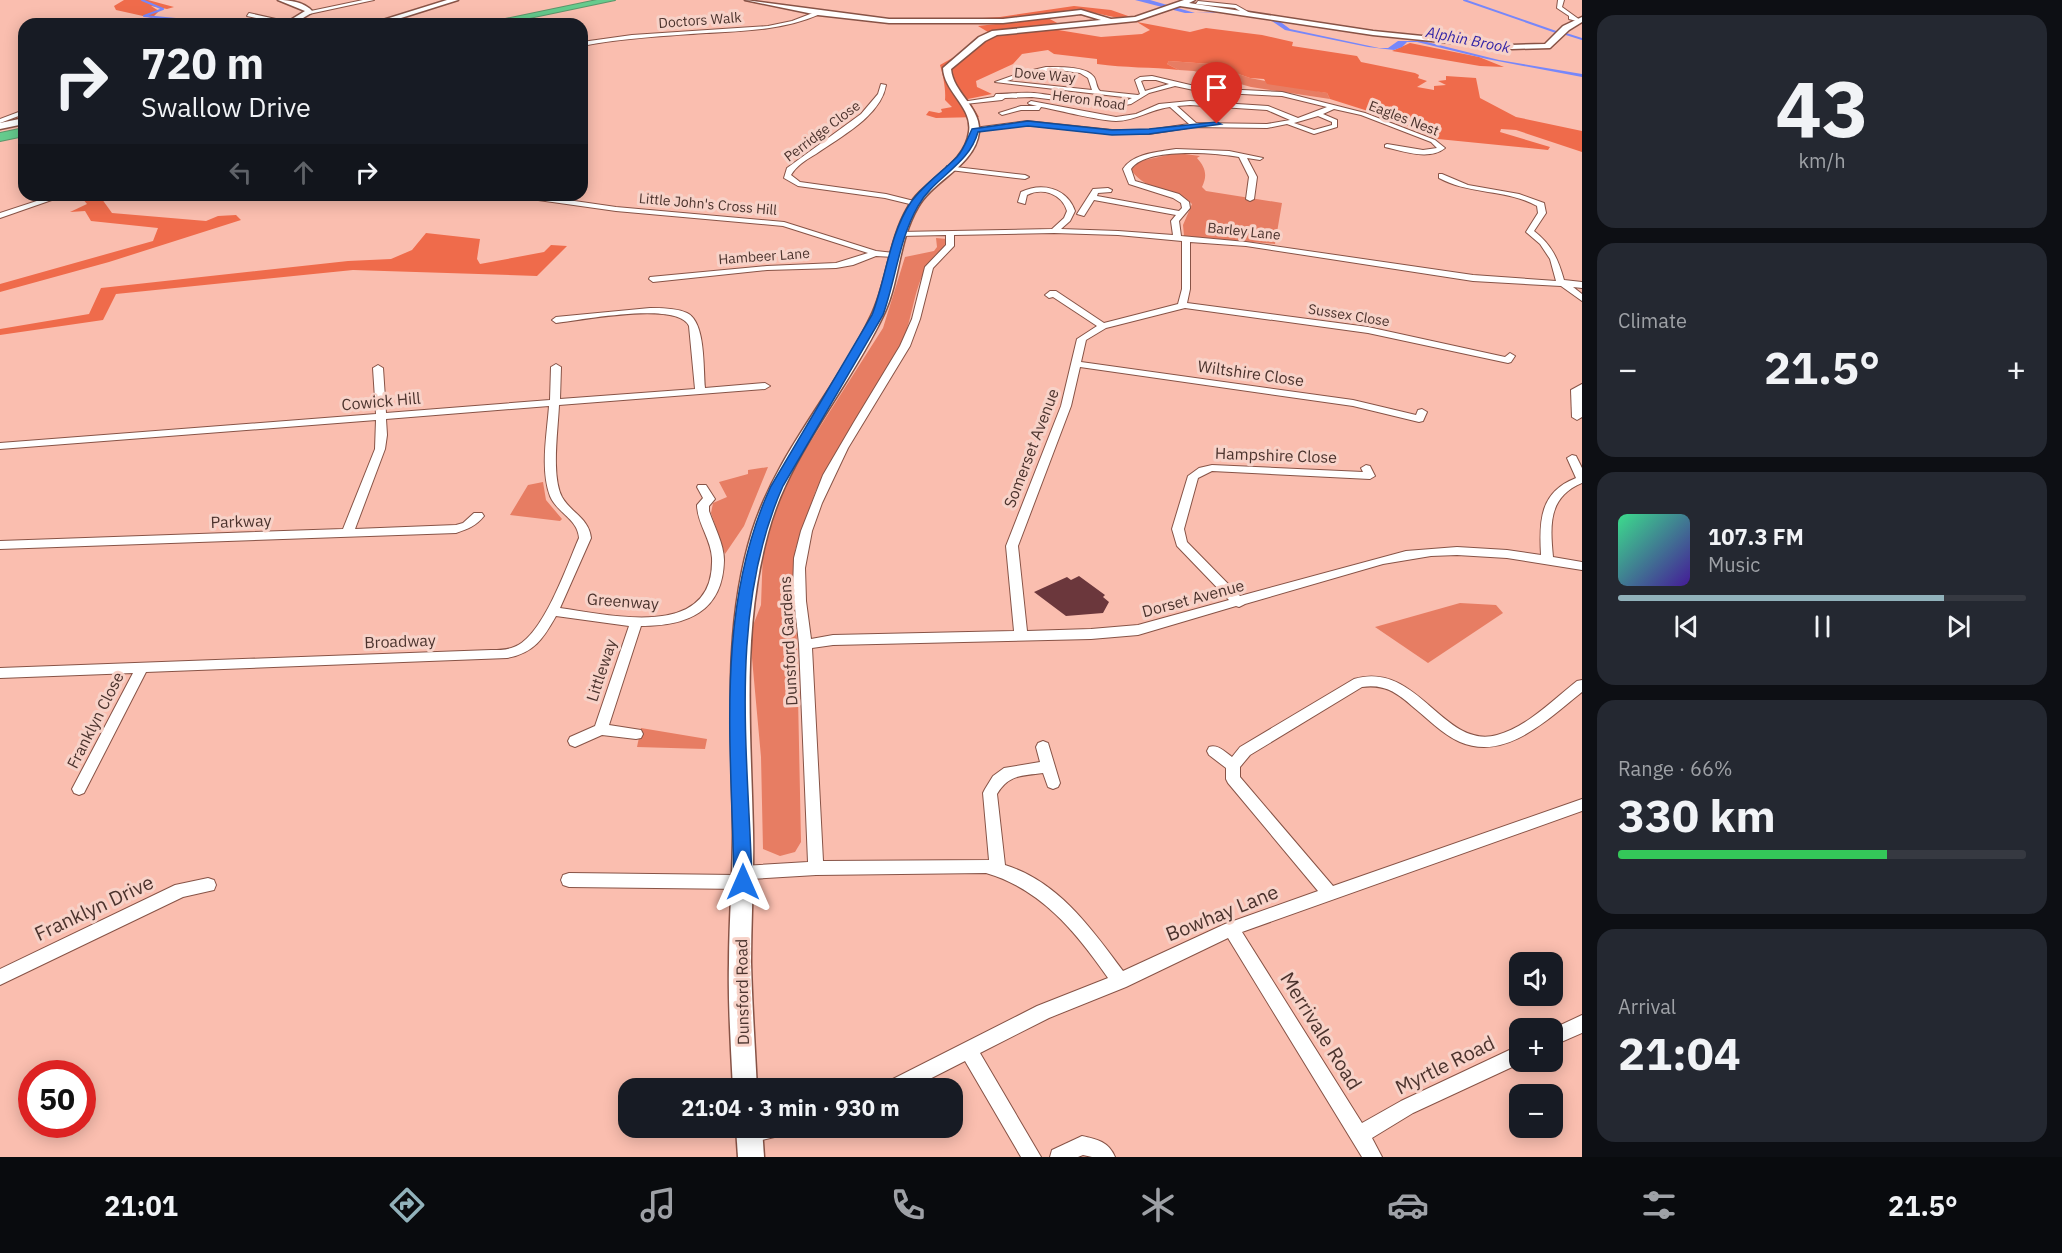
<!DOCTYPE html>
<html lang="en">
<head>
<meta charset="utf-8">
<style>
	:root { --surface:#171b24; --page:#242831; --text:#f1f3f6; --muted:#9ea1a6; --line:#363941; --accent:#91b2bb }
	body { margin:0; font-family:"IBM Plex Sans",sans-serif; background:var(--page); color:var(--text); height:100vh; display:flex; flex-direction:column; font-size:22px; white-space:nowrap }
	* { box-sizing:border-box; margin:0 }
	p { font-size:20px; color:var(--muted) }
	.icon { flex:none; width:33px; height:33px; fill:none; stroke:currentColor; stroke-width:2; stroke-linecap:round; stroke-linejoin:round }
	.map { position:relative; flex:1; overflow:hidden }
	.sheet { display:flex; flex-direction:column; gap:15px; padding:15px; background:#0d0f14; width:480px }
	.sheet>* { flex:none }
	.banner { position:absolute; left:18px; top:18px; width:570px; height:183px; border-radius:18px; box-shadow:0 3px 15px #0003; background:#171b24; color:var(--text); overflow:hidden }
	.controls { position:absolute; left:1509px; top:952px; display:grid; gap:12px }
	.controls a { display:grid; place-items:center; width:54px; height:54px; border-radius:12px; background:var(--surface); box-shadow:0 3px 15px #0003; font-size:30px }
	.speed { position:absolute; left:18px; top:1060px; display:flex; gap:12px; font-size:30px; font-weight:700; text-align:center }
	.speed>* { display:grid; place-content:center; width:78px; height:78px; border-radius:50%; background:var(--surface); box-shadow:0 3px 15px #0003; line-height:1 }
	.speed .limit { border:9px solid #d22; background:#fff; color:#111 }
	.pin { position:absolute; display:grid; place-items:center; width:51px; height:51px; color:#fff; margin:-62px -26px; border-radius:50% 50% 50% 0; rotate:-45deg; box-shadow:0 0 6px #0007 }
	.pin .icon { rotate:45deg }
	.me { position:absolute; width:66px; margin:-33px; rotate:0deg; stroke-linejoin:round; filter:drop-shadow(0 0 4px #0008) }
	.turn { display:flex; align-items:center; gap:21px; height:126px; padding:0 24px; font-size:27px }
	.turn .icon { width:78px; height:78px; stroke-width:2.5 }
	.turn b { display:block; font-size:42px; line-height:51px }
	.lanes { display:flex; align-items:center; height:57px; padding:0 24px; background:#0003; justify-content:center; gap:30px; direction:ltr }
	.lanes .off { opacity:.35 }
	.big { font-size:45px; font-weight:800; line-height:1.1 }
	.sheet .widget { flex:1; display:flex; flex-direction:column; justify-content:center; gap:9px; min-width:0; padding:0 21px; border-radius:18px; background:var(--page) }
	.sheet .dial { align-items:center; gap:0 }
	.dial b { font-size:78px; line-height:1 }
	.song { display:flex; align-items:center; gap:18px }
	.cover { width:72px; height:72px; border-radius:9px; background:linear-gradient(135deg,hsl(150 70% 55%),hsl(260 70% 35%)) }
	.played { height:6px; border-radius:3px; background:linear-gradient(90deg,var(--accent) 80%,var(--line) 80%) }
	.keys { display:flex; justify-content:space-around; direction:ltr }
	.heat { display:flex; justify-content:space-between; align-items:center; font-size:33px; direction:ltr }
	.charge { height:9px; border-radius:4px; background:linear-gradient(90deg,#34c759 66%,var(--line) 0) }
	.trip { position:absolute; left:618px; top:1078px; width:345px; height:60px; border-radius:18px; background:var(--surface); box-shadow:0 3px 15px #0003; font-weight:800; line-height:60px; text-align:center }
	.tab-bar { display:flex; height:96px; justify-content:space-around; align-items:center; background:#090b0e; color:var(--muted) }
	.tab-bar .icon { width:42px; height:42px }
	.tab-bar .selected { color:var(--accent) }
	.tab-bar b { font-size:27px; color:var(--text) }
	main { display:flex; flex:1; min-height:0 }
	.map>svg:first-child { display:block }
</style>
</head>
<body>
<main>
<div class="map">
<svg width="1582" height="1157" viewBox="0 0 1582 1157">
	<rect width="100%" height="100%" fill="#fabeaf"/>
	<g fill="#e77d63">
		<polygon points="1169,61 1210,64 1250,78 1327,93 1330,99 1251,87 1194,71 1179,70 1167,64"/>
		<path d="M1177,153L1200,156L1197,158C1205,167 1208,175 1202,187L1206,191L1282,203L1275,244L1184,236L1183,225L1192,204C1174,185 1149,195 1131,170L1140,161Z"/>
		<path d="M936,238L947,239L946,247C912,271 917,308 902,343L816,490L795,550L801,842L795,852L780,856L763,849L761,757L751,647L752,628L761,605L763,549L777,502L795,466L883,328L905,257L934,251L937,247Z"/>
		<polygon points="768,467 744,526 725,554 711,513 713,503 727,497 719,482 748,474 748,470"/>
		<polygon points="543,482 546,500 562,519 560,521 510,515 528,485"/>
		<polygon points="1460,603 1496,605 1503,613 1428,663 1375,627"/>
		<polygon points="641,728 707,739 705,749 637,747"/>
	</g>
	<g fill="#ef6b4b">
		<polygon points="124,0 148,0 174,7 167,9 151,6 159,11 152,18 116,10 114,6"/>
		<polygon points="1074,6 1111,10 1131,17 1118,18 1082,10 997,19 965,19 1000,17"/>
		<path d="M1048,18L1061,25L1040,27L1101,37L1142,34L1150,30L1137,22L1190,32L1206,28L1262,35L1293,42L1292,46L1357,56L1361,62L1415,73L1419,75L1418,78L1427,81L1417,87L1434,90V86L1446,85L1438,81L1446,80V76L1476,78L1480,98L1516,117L1582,131V152L1516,130L1501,129L1500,132L1550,147L1548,150L1438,139L1387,117L1330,99L1327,93L1267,84L1264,79L1250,78L1210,64L1169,61L1167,64L1179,70C1152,67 1125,68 1097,64V59L1054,54L1048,50L1022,54L1013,64L976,81L977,87L992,94L968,99L979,117L936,118L926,115L929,111L939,113L942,112L941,109L952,107L945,100C946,89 943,75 940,65L993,35L978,26Z"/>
		<polygon points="1410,43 1479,57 1504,67 1480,66 1392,51"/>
		<polygon points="99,195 112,213 206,221 218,216 236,215 241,220 109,262 0,292 0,284 153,241 158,228 91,221 85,211 70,212 87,204 82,198"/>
		<polygon points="426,233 480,239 477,259 480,264 544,252 551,245 567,246 537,276 353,270 116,294 103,320 0,335 0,329 89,314 101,288 348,261 391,259 412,250"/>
	</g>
	<polygon fill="#7787fa" points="1135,0 1150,0 1195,13 1229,12 1278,20 1290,29 1379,48 1388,48 1398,41 1423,41 1499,60 1582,74 1582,77 1487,59 1417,42 1407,42 1402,47 1394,50 1368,47 1285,30 1269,19 1227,13 1185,13"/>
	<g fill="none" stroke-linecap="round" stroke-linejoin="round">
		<g stroke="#7787fa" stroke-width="2">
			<polyline points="142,0 163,9 144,16 197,21 202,24"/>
			<polyline points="1464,0 1556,32"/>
			<polyline points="1566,34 1582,39"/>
		</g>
	</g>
	<polygon fill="#6b373c" points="1079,576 1105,595 1103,597 1109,602 1103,613 1066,616 1034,592 1067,577 1071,580"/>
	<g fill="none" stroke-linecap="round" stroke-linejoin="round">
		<defs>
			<g id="street">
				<polygon points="363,0 374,0 309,14 306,12"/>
				<polygon points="1558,0 1564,0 1562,7 1580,20 1580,22 1569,19 1569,16 1557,8"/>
				<polygon points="1198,1 1236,5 1250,13 1245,14 1235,8 1196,4"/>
				<path d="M818,11L820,14C784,30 745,31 706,33C665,36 623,38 582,46V42L632,35L768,26L792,21Z"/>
				<polygon points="249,13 289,22 292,24 282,24 247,16"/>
				<path d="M1046,67C1058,67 1087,66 1094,77C1097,82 1096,87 1100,91L1138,95L1140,94L1135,80L1140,77L1152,76L1203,88L1282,92L1365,113L1435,140L1445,148C1429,161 1403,151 1385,147V145L1387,144L1423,150L1437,148L1431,142L1361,115L1334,109L1323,114L1337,120V127L1314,134L1287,124L1267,128L1194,127L1149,134H1112L1027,125L972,131L971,130L974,128L1027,121L1112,130H1149L1189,124L1170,107C1151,109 1136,121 1116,121C1095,120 1063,111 1041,107L1039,110H1021L1002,115L999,113L1021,106H1037L1029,104L1028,103L1031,101L1116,117L1136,114L1159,104L1190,101L1268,106L1298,118L1327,107L1282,96L1203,92L1175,86L1149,93L1131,104L1113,107L1032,97L1005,98L1002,100L965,104L962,102L994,97L996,94C1009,94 1022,92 1034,93C1057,95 1114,109 1132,98L995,82L1020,73ZM1059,70L1080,73L1088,78L1092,90L1007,81L1034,73ZM1144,80H1156L1169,84L1145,91L1141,81ZM1190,105L1267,110L1290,120L1267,124L1196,123L1177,106ZM1318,116L1332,122V125L1314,130L1294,123Z"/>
				<path d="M881,84L886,85C881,116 840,137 816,154C807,159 796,166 791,175L800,182L886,194L918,202V206L885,198L798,186L784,178L787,168L798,160L861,114L878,94Z"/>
				<polygon points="24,110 24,114 0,123 0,119"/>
				<path d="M1176,149L1229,151L1263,158L1260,160L1247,158L1257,177L1254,199L1250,201L1246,199L1249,177L1239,157C1215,153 1146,147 1131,169L1135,181L1179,194L1189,202L1190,208L1179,221L1181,236L1246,242L1473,275L1556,281L1550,259L1540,244L1526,232L1538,213L1537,206C1507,189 1470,195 1439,178V174H1442L1468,185L1519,194L1544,203L1546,213L1534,231C1552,245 1558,259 1564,280L1582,282V288L1573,287L1582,294V301L1561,286L1473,281L1246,246L1190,242V289L1187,303L1368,327L1505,357L1510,353L1515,356L1511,362L1508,363L1368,333L1185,308L1106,328L1086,340L1081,362L1353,400L1416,415L1418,410L1422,409L1427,412L1423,421L1419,422L1353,406L1080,367L1071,406L1018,546L1027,631L1091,629L1138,625L1229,600L1177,546L1172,529L1188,476L1199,468L1212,465L1363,472L1361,468L1366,465L1370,466L1375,476L1370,479L1212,471L1198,478L1184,529L1187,542L1240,596L1406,551L1457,547L1507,550L1541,555C1539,520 1540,492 1576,478L1567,458L1572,455L1576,456L1582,468V483C1548,497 1550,525 1553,557L1582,562V570L1507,558L1457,555L1431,556L1383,564L1245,604L1239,607L1236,606L1138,635L1091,639L833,645L812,648L823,861L989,860L983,793L985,789L993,776L1004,768L1040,762L1036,747L1038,743L1043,741L1048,743L1060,783L1058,787L1053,789L1048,787L1043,773C1022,776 1009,774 997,794L1005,865C1058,881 1092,929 1123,971L1225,924L1318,891L1228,783L1226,779V768L1209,755L1207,751L1209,747C1218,744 1225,752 1232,757L1240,747L1354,679C1418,660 1443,750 1497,735C1527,727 1553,700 1577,681L1582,680V692C1549,718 1506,762 1460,742C1442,734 1427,718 1412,706C1396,692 1384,684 1362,687L1250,755L1240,767V777L1333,886L1582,799V811L1242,932L1362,1123L1401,1101L1520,1045V1062H1523L1413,1113L1372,1138L1382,1157H1362L1228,938L1126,987L1049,1018L980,1053L1041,1157H1021L965,1061L910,1089H882L885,1083L1037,1006L1108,978C1076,932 1041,889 986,873L816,875L750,879L751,882L749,887L743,889L569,887L563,885L561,880L563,875L569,873L736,875L738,868L743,866L808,862L799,644L793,590L794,558L801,531L823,475L854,422L900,346L912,319L925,267L946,245V235L900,236L896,234L900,232L1052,229L1064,218L1067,211C1062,194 1043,187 1027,195L1025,204L1018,202L1021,192C1042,182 1067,188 1075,211L1070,221L1061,229L1118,231L1173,235L1171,221L1176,215L1094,200L1084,216L1077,214L1093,189L1108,188L1112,190L1111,192L1098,193L1097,196L1179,211L1182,208L1181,203L1173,198L1129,184L1123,169C1133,153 1159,152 1176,149ZM1054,233L1118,235L1182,241V289L1178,304L1104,323L1056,291H1050L1045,295L1049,298L1053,297L1097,326L1077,339L1061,406L1006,546L1014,631L833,635L811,639L806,601L805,568L812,531L822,503L848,448L910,346L920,319L933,268L954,246V235Z"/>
				<polygon points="947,166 1025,175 1029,177 1025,179 950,170 946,168"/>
				<polygon points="55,195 66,195 0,218 0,213"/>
				<polygon points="513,195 533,195 616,207 784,222 876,251 894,253 898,255 894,257 876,256 853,265 836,268 767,270 653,282 649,279 650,277 767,266 836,263 868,253 783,226 616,211 517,197"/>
				<path d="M650,308C661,308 676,308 687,313C706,322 703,369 705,388L765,383L770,386L765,389L559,405C558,430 551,476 562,497C571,513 589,518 591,538L560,608C611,615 715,641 712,558C711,539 697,523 697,505L703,498L697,487L698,485H706L715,499L709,506V511C714,526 724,544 724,560C723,612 687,626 641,626L609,725L641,730L643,734L641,738L636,739L602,735L575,747L570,745L568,741L570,737L595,726L629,626L556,616C543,639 534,653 507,658L146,672L84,793L79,795L74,793L72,789L133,673L0,678V668L491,650C499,650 507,650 514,647C543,637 567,565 579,538C578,519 557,513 550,496C540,469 547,434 549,406L386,419L387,435L385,449L355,529L456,525L463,523L474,513H482L484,516C476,526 468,529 456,533L0,549V541L343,529L375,449L376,420L0,449V443L376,414L373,368L378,365L383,368L386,413L550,400L551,367L556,364L561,367L560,399L695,389L689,326C678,301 581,320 556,323L552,320L556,317Z"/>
				<polygon points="1582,384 1582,417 1577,420 1572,417 1571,390"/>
				<polygon points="208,878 214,880 216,885 214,890 183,897 0,985 0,969 175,885"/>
				<polygon points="1582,1015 1582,1033 1552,1046 1552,1029"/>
				<polygon points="743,1128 785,1128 783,1135 750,1143 743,1141 741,1134"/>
				<path d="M1082,1136C1097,1139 1109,1142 1115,1157H1092L1083,1155L1078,1157H1050L1052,1150Z"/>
			</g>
			<g id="secondary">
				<path d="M278,0C290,0 305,2 313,12L293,24H284L305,11Z"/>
				<polygon points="447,0 458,0 382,24 370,24"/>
				<path d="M745,0L889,19H1003L1081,10L1111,19L1135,17L1184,0H1195L1189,3L1373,31L1511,45L1545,44L1563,26L1582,17V22L1569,30L1550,48L1511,49L1373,35L1180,6L1136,21L997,35L985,41L951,69C953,93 981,107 979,132C975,166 933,180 918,207C898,241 900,282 883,316C848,390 789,454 768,533C741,631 751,732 753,832C754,876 751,920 751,963C752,1005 755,1047 757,1089H733C731,1047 728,1005 729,963C729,919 733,875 733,831C732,731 722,629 752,532C777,452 836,390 871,316C888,281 888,241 908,207C923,180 965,165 969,132C973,107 944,92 943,68L979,37L992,31L1101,20L1081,14L1003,23H889L818,15Z"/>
				<polygon points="24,118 24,124 0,129 0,123"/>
				<polygon points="736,1128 762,1128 764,1157 738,1157"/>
			</g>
			<g id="highway">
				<polygon points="597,0 615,0 501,24 481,24"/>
				<polygon points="24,128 24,136 0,141 0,133"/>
			</g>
		</defs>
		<use href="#street" stroke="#875346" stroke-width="2"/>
		<use href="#secondary" stroke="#875346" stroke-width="3"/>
		<use href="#highway" stroke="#5c966b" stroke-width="2"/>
		<use href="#street" fill="#fff" fill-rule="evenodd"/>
		<use href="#secondary" fill="#fff" fill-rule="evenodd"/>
		<use href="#highway" fill="#65cb8d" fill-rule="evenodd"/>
	</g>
	<path fill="#1a73e8" stroke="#114b97" stroke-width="1.5" d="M1028,121L1112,130L1149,129L1217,122L1221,124L1149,134L1112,135L1028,126L978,132C969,165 934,177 918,206C899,239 896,279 883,315L783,486C728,610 748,751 752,882L750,888L743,890L737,888L734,882C732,750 714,609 771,486L872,315C886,279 889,235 911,202C924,184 942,172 957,157C965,148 967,139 972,129Z"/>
	<g text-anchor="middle" stroke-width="6" stroke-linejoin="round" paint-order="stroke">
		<g font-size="14" fill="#4b332d" stroke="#f7d2c8">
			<text transform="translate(700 20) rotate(-4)" y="5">Doctors Walk</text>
			<text transform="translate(1045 75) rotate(5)" y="5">Dove Way</text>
			<text transform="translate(1089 100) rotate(8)" y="5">Heron Road</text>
			<text transform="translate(1404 118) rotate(21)" y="5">Eagles Nest</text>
			<text transform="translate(822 131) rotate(-37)" y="5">Perridge Close</text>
			<text transform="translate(708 204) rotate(5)" y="5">Little John's Cross Hill</text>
			<text transform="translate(1244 231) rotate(6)" y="5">Barley Lane</text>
			<text transform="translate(764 256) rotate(-4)" y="5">Hambeer Lane</text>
			<text transform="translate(1349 315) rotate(9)" y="5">Sussex Close</text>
		</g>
		<g font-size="15" font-style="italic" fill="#2c1fa6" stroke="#f7d2c8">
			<text transform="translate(1468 40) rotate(11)" y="5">Alphin Brook</text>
		</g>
		<g font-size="16" fill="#4b332d" stroke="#f7d2c8">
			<text transform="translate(1251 373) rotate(8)" y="6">Wiltshire Close</text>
			<text transform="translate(381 401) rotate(-5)" y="6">Cowick Hill</text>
			<text transform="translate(1031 448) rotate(-69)" y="6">Somerset Avenue</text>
			<text transform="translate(1276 455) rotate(2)" y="6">Hampshire Close</text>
			<text transform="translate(241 521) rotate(-2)" y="6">Parkway</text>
			<text transform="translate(1193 598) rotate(-15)" y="6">Dorset Avenue</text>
			<text transform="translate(623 601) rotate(4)" y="6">Greenway</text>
			<text transform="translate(400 641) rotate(-2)" y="6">Broadway</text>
			<text transform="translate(788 641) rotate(-93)" y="6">Dunsford Gardens</text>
			<text transform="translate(601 670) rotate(-72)" y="6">Littleway</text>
			<text transform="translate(95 720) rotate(-63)" y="6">Franklyn Close</text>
			<text transform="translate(742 992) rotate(-91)" y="6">Dunsford Road</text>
		</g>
		<g font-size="20" fill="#4b332d" stroke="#f7d2c8">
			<text transform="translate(94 908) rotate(-25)" y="7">Franklyn Drive</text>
			<text transform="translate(1222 913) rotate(-22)" y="7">Bowhay Lane</text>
			<text transform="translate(1321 1031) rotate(58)" y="7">Merrivale Road</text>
			<text transform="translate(1445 1065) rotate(-26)" y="7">Myrtle Road</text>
		</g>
	</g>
</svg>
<div class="controls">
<a><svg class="icon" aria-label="sound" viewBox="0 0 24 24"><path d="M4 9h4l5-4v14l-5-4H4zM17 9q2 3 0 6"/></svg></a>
<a>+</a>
<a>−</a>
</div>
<div class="speed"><div class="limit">50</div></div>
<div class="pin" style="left:1217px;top:124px;background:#d93025"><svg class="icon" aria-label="arrive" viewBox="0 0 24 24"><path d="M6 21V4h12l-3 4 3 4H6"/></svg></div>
<svg class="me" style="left:743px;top:882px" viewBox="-20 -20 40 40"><path d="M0-17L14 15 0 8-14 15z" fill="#1a73e8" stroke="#fff" stroke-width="4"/></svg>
<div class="trip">21:04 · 3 min · 930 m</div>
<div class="banner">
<div class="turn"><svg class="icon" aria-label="right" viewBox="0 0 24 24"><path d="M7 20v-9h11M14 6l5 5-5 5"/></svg><div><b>720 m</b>Swallow Drive</div></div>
<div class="lanes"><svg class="icon off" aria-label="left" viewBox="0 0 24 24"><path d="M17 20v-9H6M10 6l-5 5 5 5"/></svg><svg class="icon off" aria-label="ahead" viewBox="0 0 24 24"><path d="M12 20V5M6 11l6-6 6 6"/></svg><svg class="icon" aria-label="right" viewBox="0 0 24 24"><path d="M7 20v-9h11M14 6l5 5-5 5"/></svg></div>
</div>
</div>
<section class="sheet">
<div class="widget dial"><b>43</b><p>km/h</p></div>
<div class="widget"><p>Climate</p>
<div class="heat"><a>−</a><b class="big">21.5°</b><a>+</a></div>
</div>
<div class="widget">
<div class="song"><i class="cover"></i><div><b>107.3 FM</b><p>Music</p></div></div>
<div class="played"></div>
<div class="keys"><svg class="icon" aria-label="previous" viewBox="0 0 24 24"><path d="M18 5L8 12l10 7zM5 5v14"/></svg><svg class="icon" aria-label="pause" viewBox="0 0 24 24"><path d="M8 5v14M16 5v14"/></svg><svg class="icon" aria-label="next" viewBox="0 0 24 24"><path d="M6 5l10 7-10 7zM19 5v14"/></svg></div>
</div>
<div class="widget"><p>Range · 66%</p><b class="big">330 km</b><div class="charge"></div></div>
<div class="widget"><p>Arrival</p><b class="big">21:04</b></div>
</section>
</main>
<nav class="tab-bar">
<b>21:01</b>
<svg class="icon selected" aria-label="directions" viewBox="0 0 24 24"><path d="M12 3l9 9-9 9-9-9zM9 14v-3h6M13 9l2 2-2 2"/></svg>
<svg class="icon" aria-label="music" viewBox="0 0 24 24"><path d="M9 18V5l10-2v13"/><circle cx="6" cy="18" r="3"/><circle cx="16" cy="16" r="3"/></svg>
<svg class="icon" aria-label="phone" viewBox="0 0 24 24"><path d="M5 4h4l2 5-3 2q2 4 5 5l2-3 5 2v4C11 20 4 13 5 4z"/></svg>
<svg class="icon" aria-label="climate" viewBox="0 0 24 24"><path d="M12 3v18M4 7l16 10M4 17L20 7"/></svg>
<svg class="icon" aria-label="car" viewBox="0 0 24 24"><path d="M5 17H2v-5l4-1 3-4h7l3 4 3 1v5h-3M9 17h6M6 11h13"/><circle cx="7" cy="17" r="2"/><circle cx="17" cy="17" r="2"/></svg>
<svg class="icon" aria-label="filters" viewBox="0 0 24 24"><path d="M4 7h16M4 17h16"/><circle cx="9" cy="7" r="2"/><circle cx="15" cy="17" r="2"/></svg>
<b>21.5°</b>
</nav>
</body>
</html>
